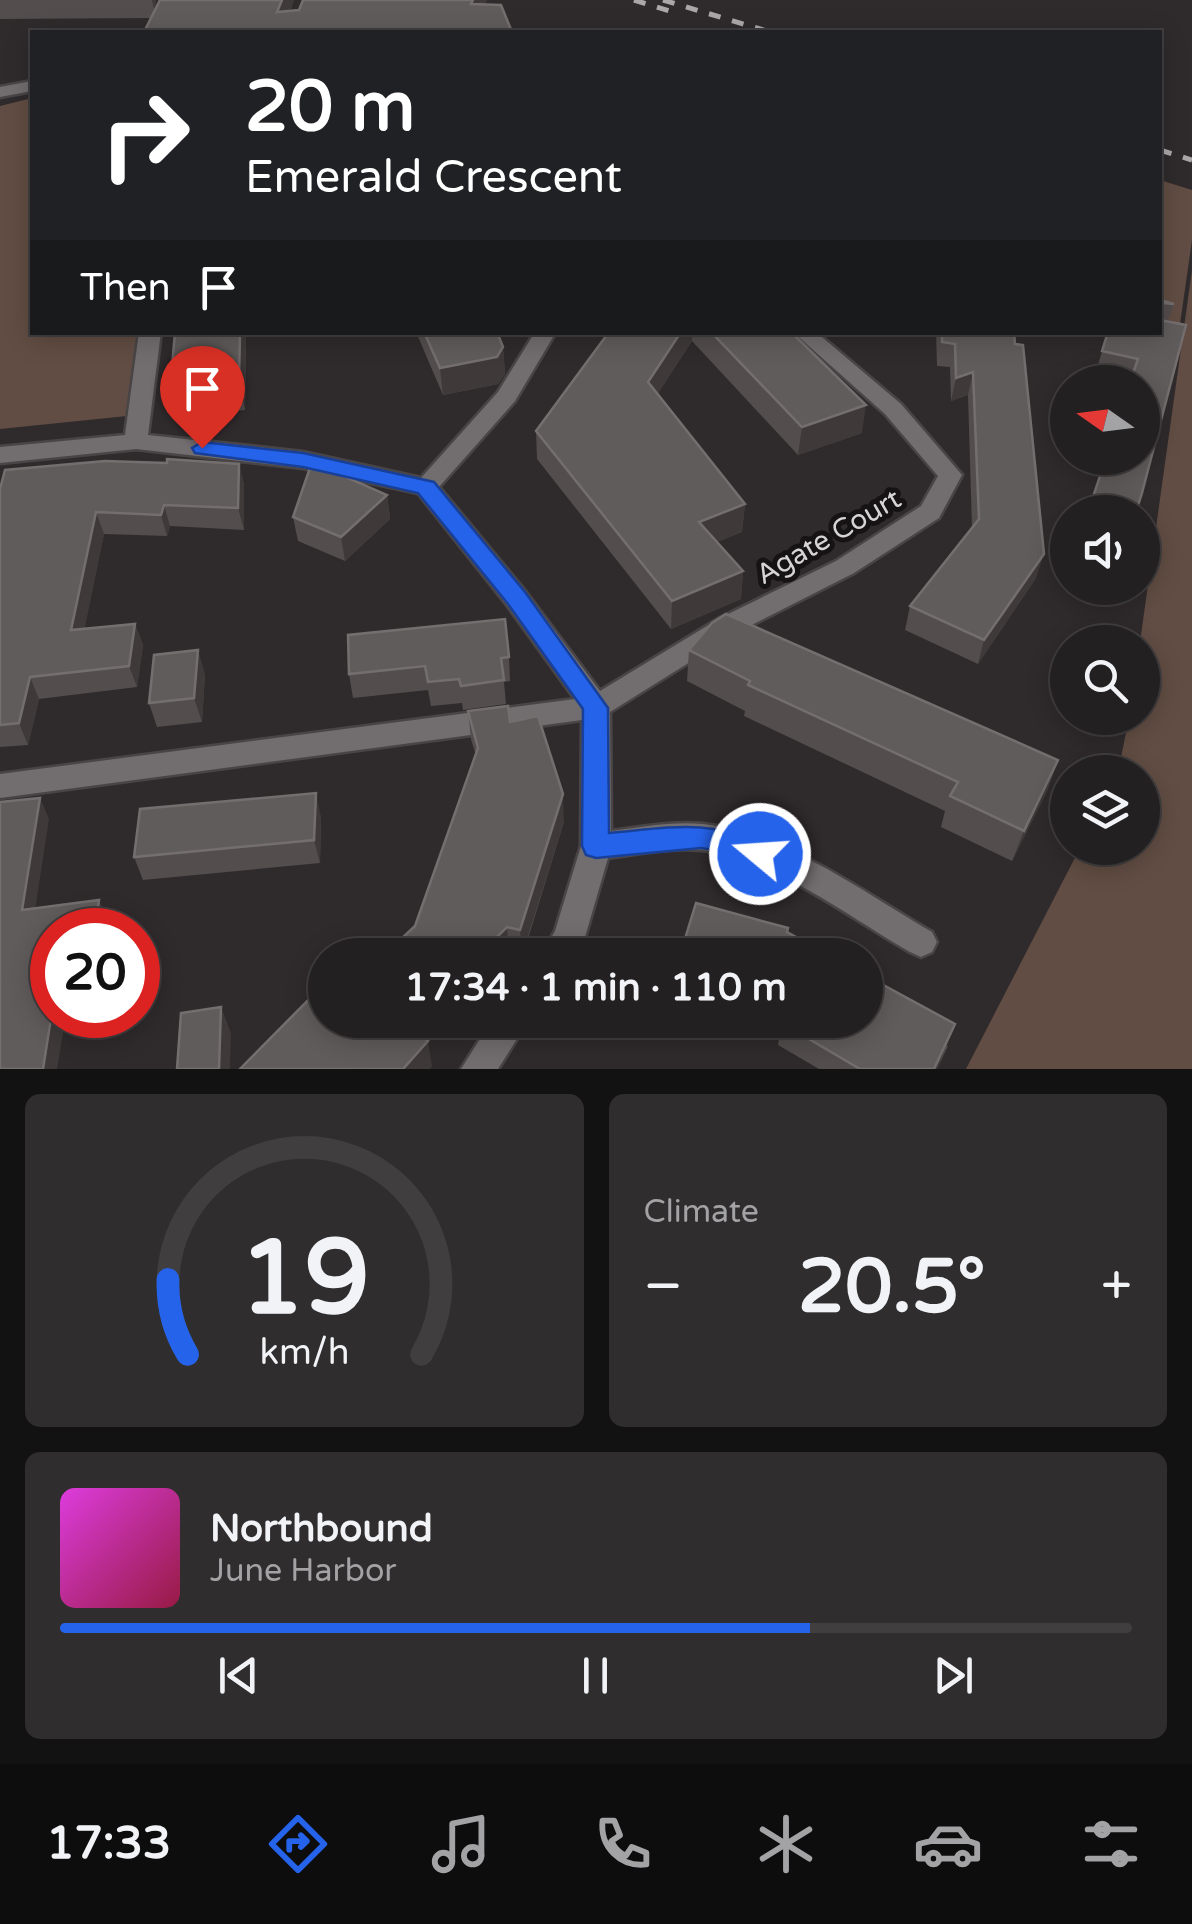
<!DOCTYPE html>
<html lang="en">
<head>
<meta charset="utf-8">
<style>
	:root { --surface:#232021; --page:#2f2d2e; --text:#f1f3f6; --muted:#a3a3a5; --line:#403e3f; --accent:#2563eb }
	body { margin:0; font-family:"Varela Round",sans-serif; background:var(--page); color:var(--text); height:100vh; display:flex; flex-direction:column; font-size:38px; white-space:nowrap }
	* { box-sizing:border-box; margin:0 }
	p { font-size:32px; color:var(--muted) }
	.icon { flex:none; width:55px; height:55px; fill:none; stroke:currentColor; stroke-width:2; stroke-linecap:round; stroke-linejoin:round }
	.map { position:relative; height:1069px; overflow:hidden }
	.panel { display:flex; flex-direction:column; gap:25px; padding:25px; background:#131212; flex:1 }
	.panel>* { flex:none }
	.guide { position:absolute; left:30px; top:30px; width:1132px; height:305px; border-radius:0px; box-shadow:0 5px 25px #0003,0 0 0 2px var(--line); background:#202124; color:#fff; overflow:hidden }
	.needle { width:65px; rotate:284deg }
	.fabs { position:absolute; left:1050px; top:365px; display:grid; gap:20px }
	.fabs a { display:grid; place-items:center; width:110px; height:110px; border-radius:50%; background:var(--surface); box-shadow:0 5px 25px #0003,0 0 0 2px var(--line); font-size:50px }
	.speed { position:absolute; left:30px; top:908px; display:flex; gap:20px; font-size:50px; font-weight:700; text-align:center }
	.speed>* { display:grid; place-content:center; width:130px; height:130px; border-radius:50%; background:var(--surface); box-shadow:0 5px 25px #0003,0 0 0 2px var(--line); line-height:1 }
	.speed .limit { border:15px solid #d22; background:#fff; color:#111 }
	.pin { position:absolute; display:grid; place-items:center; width:85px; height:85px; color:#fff; margin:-102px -42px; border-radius:50% 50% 50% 0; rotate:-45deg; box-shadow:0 0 10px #0007 }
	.pin .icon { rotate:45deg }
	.me { position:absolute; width:110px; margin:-55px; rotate:288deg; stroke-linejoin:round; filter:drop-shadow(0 0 8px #0008) }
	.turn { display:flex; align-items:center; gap:35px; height:210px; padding:0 50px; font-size:45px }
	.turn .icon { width:130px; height:130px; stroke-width:2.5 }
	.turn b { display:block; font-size:70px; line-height:85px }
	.then { display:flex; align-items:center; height:95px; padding:0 50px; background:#0003; gap:20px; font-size:38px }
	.big { font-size:75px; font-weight:800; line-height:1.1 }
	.panel .card { flex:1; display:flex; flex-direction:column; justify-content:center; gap:15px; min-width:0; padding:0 35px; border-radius:15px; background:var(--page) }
	.panel .dial { align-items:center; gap:0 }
	.dial svg { height:260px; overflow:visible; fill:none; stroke:var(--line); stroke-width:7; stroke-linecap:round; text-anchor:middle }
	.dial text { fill:var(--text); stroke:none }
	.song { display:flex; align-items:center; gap:30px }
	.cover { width:120px; height:120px; border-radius:15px; background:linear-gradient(135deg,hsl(300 70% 55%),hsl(340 70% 35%)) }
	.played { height:10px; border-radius:5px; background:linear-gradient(90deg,var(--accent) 70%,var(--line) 70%) }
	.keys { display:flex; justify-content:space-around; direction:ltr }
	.heat { display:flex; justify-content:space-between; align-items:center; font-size:55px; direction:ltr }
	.panel .tiles { flex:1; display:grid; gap:25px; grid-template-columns:1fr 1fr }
	.card:last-child { grid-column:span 2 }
	.trip { position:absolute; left:308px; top:938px; width:575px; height:100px; border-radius:50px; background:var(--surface); box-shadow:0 5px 25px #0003,0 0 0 2px var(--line); font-weight:800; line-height:100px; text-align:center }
	.menu { display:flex; height:160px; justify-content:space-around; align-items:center; background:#0e0d0d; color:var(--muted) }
	.menu .icon { width:70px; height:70px }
	.menu .selected { color:var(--accent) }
	.menu b { font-size:45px; color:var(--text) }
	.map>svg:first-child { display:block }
</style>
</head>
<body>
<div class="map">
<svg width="1192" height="1069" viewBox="0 0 1192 1069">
	<rect width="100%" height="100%" fill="#2f2a2c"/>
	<g fill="#614d43">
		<polygon points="32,98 32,332 137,333 127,416 0,429 0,106"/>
		<polygon points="1160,180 1192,190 1192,240 1180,324 1160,319"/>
		<polygon points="1192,270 1192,1069 966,1069 1080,848 1142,848 1142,772 1118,772 1129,718 1142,718 1140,642"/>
	</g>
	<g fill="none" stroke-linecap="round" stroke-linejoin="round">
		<defs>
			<g id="minor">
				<polygon points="32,81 32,91 0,97 0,87"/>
				<path d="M139,332H161L148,435L303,452L421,478L498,392L535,332H556L515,401L439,487L525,591L600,691L720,618L836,561L921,506L938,476L885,414L793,332H816L901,404L962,475L939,518L854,573L738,632L610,712L611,831C641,827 673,821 703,824C785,833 863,892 932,932L937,942L932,952L921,957L910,952C850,918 770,856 701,850C670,847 638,854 608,858L585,937L575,955H541L555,931L581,846L582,720L0,798V774L575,699L507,605L418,493L303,468L136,449L0,463V447L125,435Z"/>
				<polygon points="492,1020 529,1020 498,1069 461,1069"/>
			</g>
		</defs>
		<use href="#minor" stroke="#494546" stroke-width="5"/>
		<use href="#minor" fill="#726d6f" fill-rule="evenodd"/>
		<g stroke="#aba8a9" stroke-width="5" stroke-dasharray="12 12" stroke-linecap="butt">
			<polyline points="634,0 673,12"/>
			<polyline points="663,0 770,32"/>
			<polyline points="1160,150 1192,160"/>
		</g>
	</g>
	<g fill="#534d4d">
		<polygon points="0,0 156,0 156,9 160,0 294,0 290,11 299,10 303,0 487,0 485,4 151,18 0,19"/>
		<polygon points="1160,300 1174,304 1168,321 1132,376 1097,368 1108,332 1160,332"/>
		<polygon points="246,332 245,410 178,417 170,390"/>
		<polygon points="416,332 497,332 503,347 505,374 498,384 443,395"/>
		<polygon points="609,332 791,332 862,433 798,455 692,341 658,393 745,504 742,532 717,542 743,571 741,599 671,629 537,459 536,431"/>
		<polygon points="936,332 1014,332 1036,578 978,664 905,630 910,606 972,528 968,395 951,401 950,367 937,366"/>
		<polygon points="239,464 244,485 244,530 170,526 167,536 104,534 84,629 135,624 143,645 137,687 39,699 28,745 0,747 0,489"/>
		<polygon points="387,495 390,519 345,561 298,541 293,517"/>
		<polygon points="1071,588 1110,588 1106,599"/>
		<polygon points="689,650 1058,760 1047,791 1012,861 941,827 945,811 744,716 745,711 687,681"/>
		<polygon points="509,657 510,681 504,682 506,704 463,710 462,703 431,706 428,690 353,698 349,674"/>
		<polygon points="205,674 202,722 157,727 149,703"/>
		<polygon points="468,711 510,722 564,822 523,955 509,953 507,955 384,955 415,926 476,756 471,739"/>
		<polygon points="321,817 320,863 143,880 134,857"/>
		<polygon points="734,1020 865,1020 948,1046 937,1069 819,1069 778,1045 780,1033"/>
	</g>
	<g fill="#3f393a">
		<polygon points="152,0 156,0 156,18"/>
		<polygon points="282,0 294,0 282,32 277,12"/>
		<polygon points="473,0 487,0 473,27 471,4"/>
		<polygon points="240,332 246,332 245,410 239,383"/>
		<polygon points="681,332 692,332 692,341 648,409 648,382"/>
		<polygon points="503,347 505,374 498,384 443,395 440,368"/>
		<polygon points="973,372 968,395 951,401 956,378"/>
		<polygon points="866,405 862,433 798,455 802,427"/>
		<polygon points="239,464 244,485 244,530 238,508"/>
		<polygon points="387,495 390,519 345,561 341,537"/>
		<polygon points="745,504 742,532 698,550 699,522"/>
		<polygon points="164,505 170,526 167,536 161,515"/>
		<polygon points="96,512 104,534 80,652 71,630"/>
		<polygon points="1044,554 1036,578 978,664 984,640"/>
		<polygon points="743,571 741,599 671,629 672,601"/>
		<polygon points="135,624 143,645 137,687 129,666"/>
		<polygon points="198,650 205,674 202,722 194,698"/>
		<polygon points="30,677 39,699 28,745 19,723"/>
		<polygon points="1058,760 1047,791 1012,861 1024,831"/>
		<polygon points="316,793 321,817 320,863 314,840"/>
		<polygon points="563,794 564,822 522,955 520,930"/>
		<polygon points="40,798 49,819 32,930 22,910"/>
		<polygon points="99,900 108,920 107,930 95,930"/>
		<polygon points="507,927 509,953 507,955 479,955"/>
		<polygon points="221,1007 231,1033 230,1069 219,1069"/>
		<polygon points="52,1015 66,1015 57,1069 43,1069"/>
		<polygon points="414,1020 443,1020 413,1051 408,1026"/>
		<polygon points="955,1024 937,1069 934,1069"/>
		<polygon points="428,1041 432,1066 430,1069 403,1069"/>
	</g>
	<g fill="#615c5c" stroke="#746e6f" stroke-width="2.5">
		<polygon points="160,0 282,0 277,12 299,10 303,0 473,0 471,4 501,5 512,32 144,32"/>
		<polygon points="1160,300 1174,304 1163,303 1162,312 1160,314"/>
		<polygon points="1160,320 1186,325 1142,493 1136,512 1088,512 1106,458 1142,458 1142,382 1130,382 1138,359 1102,351 1108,332 1160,332"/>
		<polygon points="175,332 240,332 239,383 170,390"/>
		<polygon points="424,332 497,332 503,347 497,357 440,368"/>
		<polygon points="609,332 681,332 648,382 745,504 699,522 743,571 672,601 536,431"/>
		<polygon points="711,332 791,332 866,405 802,427"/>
		<polygon points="942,332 1014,332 1015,344 1023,345 1044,554 984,640 910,606 979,519 973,372 956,378 955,344 942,342"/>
		<polygon points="167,459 239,464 238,508 164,505 161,515 96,512 71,630 135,624 129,666 30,677 19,723 0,725 0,489 5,470 105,461 167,463"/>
		<polygon points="312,462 387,495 341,537 293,517"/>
		<polygon points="726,614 1058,760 1024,831 950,796 958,782 748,685 750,681 689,650 712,623"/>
		<polygon points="505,619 509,657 501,658 504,680 461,686 459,679 428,682 425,666 349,674 348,635"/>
		<polygon points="198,650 194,698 149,703 154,655"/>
		<polygon points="508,706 510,722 538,716 563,794 520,930 507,927 479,955 384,955 415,926 478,748 468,711"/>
		<polygon points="316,793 314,840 134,857 140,809"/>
		<polygon points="40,798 22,910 99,900 95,930 52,930 52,1012 43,1069 0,1069 0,802"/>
		<polygon points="696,903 788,928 787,932 829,955 680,955"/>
		<polygon points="865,975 955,1024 934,1069 860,1069 782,1023 784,1020 865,1020"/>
		<polygon points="325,983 325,1020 414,1020 408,1026 428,1041 403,1069 240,1069"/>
		<polygon points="221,1007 219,1069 177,1069 181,1013"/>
	</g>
	<path fill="#2563eb" stroke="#184099" stroke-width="2.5" d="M202,442L303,453L434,482L525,592L608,708L609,833C675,827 708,819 770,845L774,854L770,862L760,866L727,852L701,848L596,858L586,855L582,846L583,709L508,604L418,493L303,467L195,453L192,448Z"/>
	<g text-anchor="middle" stroke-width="10" stroke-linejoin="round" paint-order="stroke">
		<g font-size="28" fill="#d7d4d5" stroke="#151314">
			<text transform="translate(828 536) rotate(-30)" y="10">Agate Court</text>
		</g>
	</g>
</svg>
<div class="fabs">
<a><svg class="needle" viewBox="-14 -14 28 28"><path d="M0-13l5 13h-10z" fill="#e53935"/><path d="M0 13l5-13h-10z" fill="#a3a3a5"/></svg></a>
<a><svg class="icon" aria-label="sound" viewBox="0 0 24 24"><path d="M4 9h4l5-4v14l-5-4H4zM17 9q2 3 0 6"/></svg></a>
<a><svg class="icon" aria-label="search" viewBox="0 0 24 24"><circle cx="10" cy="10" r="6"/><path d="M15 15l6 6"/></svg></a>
<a><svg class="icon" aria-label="layers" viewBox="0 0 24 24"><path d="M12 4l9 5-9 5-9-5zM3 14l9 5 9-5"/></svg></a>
</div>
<div class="speed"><div class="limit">20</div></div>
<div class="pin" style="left:202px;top:448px;background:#d93025"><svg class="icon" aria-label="arrive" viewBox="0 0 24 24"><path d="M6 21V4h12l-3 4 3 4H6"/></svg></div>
<svg class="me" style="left:760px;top:854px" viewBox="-20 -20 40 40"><circle r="17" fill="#2563eb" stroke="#fff" stroke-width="3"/><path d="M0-11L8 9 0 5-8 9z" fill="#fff"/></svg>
<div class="trip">17:34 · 1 min · 110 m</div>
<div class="guide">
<div class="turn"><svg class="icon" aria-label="right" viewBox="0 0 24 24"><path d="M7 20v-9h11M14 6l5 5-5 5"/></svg><div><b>20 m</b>Emerald Crescent</div></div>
<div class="then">Then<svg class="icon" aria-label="arrive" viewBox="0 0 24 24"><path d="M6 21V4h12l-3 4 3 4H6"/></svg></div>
</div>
</div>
<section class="panel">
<div class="tiles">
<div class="card dial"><svg viewBox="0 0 100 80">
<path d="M14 69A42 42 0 1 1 86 69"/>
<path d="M14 69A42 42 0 0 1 8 46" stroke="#2563eb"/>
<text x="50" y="56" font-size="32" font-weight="700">19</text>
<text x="50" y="72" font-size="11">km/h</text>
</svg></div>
<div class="card"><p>Climate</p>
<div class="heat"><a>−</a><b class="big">20.5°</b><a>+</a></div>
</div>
<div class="card">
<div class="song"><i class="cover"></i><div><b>Northbound</b><p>June Harbor</p></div></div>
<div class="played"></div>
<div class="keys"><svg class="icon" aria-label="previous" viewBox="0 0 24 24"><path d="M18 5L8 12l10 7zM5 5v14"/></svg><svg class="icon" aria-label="pause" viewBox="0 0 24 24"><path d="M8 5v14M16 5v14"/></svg><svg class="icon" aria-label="next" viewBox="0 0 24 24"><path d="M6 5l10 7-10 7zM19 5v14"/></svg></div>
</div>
</div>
</section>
<nav class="menu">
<b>17:33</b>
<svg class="icon selected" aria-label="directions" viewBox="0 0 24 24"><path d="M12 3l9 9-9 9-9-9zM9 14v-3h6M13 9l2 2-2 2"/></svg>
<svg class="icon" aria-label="music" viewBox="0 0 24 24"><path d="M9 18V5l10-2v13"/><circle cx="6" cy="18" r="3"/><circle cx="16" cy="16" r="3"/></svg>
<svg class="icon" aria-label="phone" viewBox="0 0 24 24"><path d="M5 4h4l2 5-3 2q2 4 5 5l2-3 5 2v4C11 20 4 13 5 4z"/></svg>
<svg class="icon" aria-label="climate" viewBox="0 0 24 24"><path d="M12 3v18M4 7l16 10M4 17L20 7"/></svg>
<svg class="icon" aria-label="car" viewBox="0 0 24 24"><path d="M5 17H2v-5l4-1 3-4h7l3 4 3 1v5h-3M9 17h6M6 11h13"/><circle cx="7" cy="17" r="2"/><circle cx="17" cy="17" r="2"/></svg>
<svg class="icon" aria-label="filters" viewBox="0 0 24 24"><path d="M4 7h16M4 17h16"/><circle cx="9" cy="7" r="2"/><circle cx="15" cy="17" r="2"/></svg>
</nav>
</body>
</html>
